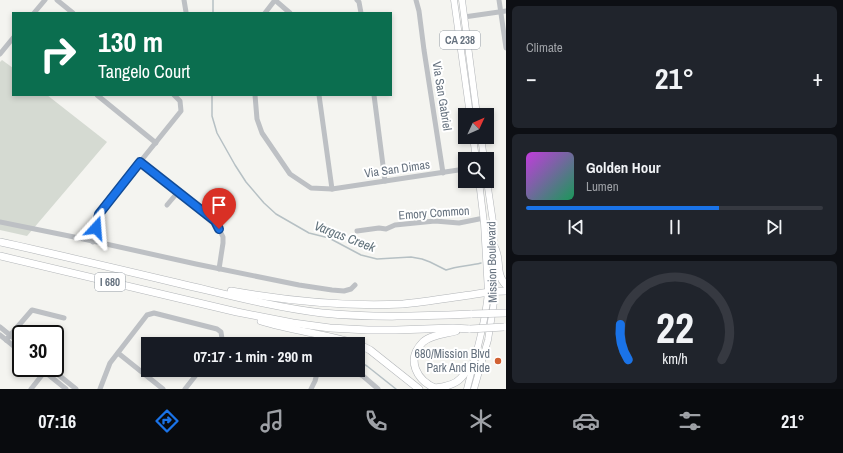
<!DOCTYPE html>
<html lang="en">
<head>
<meta charset="utf-8">
<style>
	:root { --surface:#171b24; --page:#20242c; --text:#f1f3f6; --muted:#9ea1a6; --line:#363941; --accent:#1a73e8 }
	body { margin:0; font-family:"Archivo Narrow",sans-serif; background:var(--page); color:var(--text); height:100vh; display:flex; flex-direction:column; font-size:15px; white-space:nowrap }
	* { box-sizing:border-box; margin:0 }
	p { font-size:13px; color:var(--muted) }
	.icon { flex:none; width:22px; height:22px; fill:none; stroke:currentColor; stroke-width:2; stroke-linecap:round; stroke-linejoin:round }
	.map { position:relative; flex:1; overflow:hidden }
	.details { display:flex; flex-direction:column; gap:6px; padding:6px; background:#0d0f14; width:337px }
	.details>* { flex:none }
	.guide { position:absolute; left:12px; top:12px; width:380px; height:84px; border-radius:0px; box-shadow:0 2px 6px #0003; background:#0b6e4f; color:#fff; overflow:hidden }
	.needle { width:26px; rotate:46deg }
	.controls { position:absolute; left:458px; top:108px; display:grid; gap:8px }
	.controls a { display:grid; place-items:center; width:36px; height:36px; border-radius:0px; background:var(--surface); box-shadow:0 2px 6px #0003; font-size:20px }
	.speed { position:absolute; left:12px; top:325px; display:flex; gap:8px; font-size:20px; font-weight:700; text-align:center }
	.speed>* { display:grid; place-content:center; width:52px; height:52px; border-radius:50%; background:var(--surface); box-shadow:0 2px 6px #0003; line-height:1 }
	.speed .limit { border:2px solid #111; border-radius:6px; background:#fff; color:#111 }
	.pin { position:absolute; display:grid; place-items:center; width:34px; height:34px; color:#fff; margin:-41px -17px; border-radius:50% 50% 50% 0; rotate:-45deg; box-shadow:0 0 4px #0007 }
	.pin .icon { rotate:45deg }
	.me { position:absolute; width:44px; margin:-22px; rotate:19deg; stroke-linejoin:round; filter:drop-shadow(0 0 3px #0008) }
	.turn { display:flex; align-items:center; gap:14px; height:84px; padding:0 20px; font-size:18px }
	.turn .icon { width:52px; height:52px; stroke-width:2.5 }
	.turn b { display:block; font-size:28px; line-height:34px }
	.big { font-size:30px; font-weight:700; line-height:1.1 }
	.details .card { flex:1; display:flex; flex-direction:column; justify-content:center; gap:6px; min-width:0; padding:0 14px; border-radius:6px; background:var(--page) }
	.details .dial { align-items:center; gap:0 }
	.dial svg { height:104px; overflow:visible; fill:none; stroke:var(--line); stroke-width:7; stroke-linecap:round; text-anchor:middle }
	.dial text { fill:var(--text); stroke:none }
	.song { display:flex; align-items:center; gap:12px }
	.cover { width:48px; height:48px; border-radius:6px; background:linear-gradient(135deg,hsl(290 70% 55%),hsl(150 70% 35%)) }
	.played { height:4px; border-radius:2px; background:linear-gradient(90deg,var(--accent) 65%,var(--line) 65%) }
	.keys { display:flex; justify-content:space-around; direction:ltr }
	.heat { display:flex; justify-content:space-between; align-items:center; font-size:22px; direction:ltr }
	.trip { position:absolute; left:141px; top:337px; width:224px; height:40px; border-radius:0px; background:var(--surface); box-shadow:0 2px 6px #0003; font-weight:700; line-height:40px; text-align:center }
	.tabs { display:flex; height:64px; justify-content:space-around; align-items:center; background:#090b0e; color:var(--muted) }
	.tabs .icon { width:28px; height:28px }
	.tabs .on { color:var(--accent) }
	.tabs b { font-size:18px; color:var(--text) }
	main { display:flex; flex:1; min-height:0 }
	.map>svg:first-child { display:block }
</style>
</head>
<body>
<main>
<div class="map">
<svg width="506" height="389" viewBox="0 0 506 389">
	<rect width="100%" height="100%" fill="#f4f4f0"/>
	<polygon fill="#d5dad2" points="2,60 13,68 13,95 47,95 107,142 27,236 0,230 0,62"/>
	<g fill="none" stroke-linecap="round" stroke-linejoin="round">
		<g stroke="#b6c0c4" stroke-width="1.5">
			<polyline points="213,13 213,0"/>
			<path d="M212,95V116L217,133L235,165L246,182L264,203L276,214L309,233L329,238L361,255L377,259L411,257L422,259L430,262L446,270C457,266 469,266 481,263"/>
			<polyline points="282,344 284,344"/>
			<polyline points="358,361 367,366 396,389"/>
		</g>
		<defs>
			<g id="major">
				<polyline points="454,0 470,115"/>
				<polyline points="462,0 477,115"/>
				<polyline points="473,137 476,159"/>
				<polyline points="481,137 484,159"/>
				<path d="M467,389C475,357 485,325 488,292L484,223L479,181"/>
				<polyline points="474,389 488,340 494,302 495,275 493,222 487,181"/>
			</g>
			<g id="highway">
				<path d="M0,242C59,255 118,269 177,283C225,294 272,307 322,313C372,318 422,316 472,314"/>
				<path d="M494,246C502,259 494,273 506,285"/>
				<polyline points="0,256 237,312 293,323 330,328 368,330 396,330 453,328 470,329"/>
				<path d="M231,291C288,301 345,307 403,304C426,302 448,298 470,295C482,293 493,291 506,291"/>
				<path d="M261,321C293,331 326,334 357,344"/>
				<polyline points="358,344 370,350 419,389"/>
				<path d="M435,388C444,387 455,385 461,378C466,373 468,367 473,363"/>
				<path d="M437,389C417,381 405,360 423,342C431,335 445,334 456,331"/>
			</g>
		</defs>
		<use href="#major" stroke="#b1b4b8" stroke-width="7"/>
		<use href="#highway" stroke="#b2b5b8" stroke-width="8"/>
		<g stroke="#bdc0c4" stroke-width="5">
			<polyline points="57,0 73,13"/>
			<polyline points="184,0 186,12"/>
			<polyline points="275,0 290,13"/>
			<polyline points="357,0 359,2 361,13"/>
			<polyline points="416,0 419,11 424,50 443,173"/>
			<polyline points="499,0 506,48"/>
			<polyline points="34,13 45,0"/>
			<polyline points="265,13 275,0"/>
			<polyline points="464,17 506,11"/>
			<polyline points="0,54 13,38"/>
			<polyline points="97,95 156,143"/>
			<polyline points="174,95 180,101 181,111 140,162 215,221 223,237 223,243 219,269"/>
			<polyline points="255,95 257,119 262,133 290,174 311,188 332,189 465,169"/>
			<polyline points="319,95 332,189"/>
			<polyline points="374,95 385,181"/>
			<polyline points="167,205 178,192"/>
			<polyline points="0,222 79,238 196,264 299,285 332,290 344,291 351,289 355,285"/>
			<polyline points="357,231 379,228 386,229 395,225 435,221 459,223 484,218"/>
			<polyline points="93,242 99,214 140,162"/>
			<polyline points="0,327 21,344"/>
			<polyline points="0,335 21,352"/>
			<polyline points="6,340 32,310 64,318"/>
			<polyline points="118,353 163,389"/>
			<polyline points="40,368 66,389"/>
			<polyline points="50,368 76,389"/>
			<polyline points="350,370 363,376 378,389"/>
			<polyline points="31,389 46,370"/>
			<polyline points="100,389 110,363 147,315 154,313 217,329 221,332 222,339 219,344"/>
			<polyline points="185,389 200,370"/>
			<polyline points="311,389 315,381 318,370"/>
		</g>
		<use href="#major" stroke="#fff" stroke-width="6"/>
		<use href="#highway" stroke="#fff" stroke-width="7"/>
		<defs>
			<g id="highway-bridge">
				<polyline points="472,314 506,313"/>
				<polyline points="470,329 504,327"/>
			</g>
		</defs>
		<use href="#highway-bridge" stroke="#b2b5b8" stroke-width="8" stroke-linecap="butt"/>
		<use href="#highway-bridge" stroke="#fff" stroke-width="7"/>
	</g>
	<g fill="none" stroke-linecap="round" stroke-linejoin="round">
		<defs>
			<polyline id="route" points="96,228 99,214 140,162 215,221 219,229"/>
		</defs>
		<use href="#route" stroke="#114b97" stroke-width="10"/>
		<use href="#route" stroke="#1a73e8" stroke-width="7"/>
	</g>
	<circle fill="#d16133" stroke="#fff" stroke-width="1.5" cx="498" cy="361" r="4"/>
	<g text-anchor="middle" stroke-width="4" stroke-linejoin="round" paint-order="stroke">
		<g fill="#fff" stroke="#949ca5" stroke-width="1">
			<rect x="440" y="31" width="40" height="18" rx="3"/>
			<rect x="95" y="273" width="30" height="18" rx="3"/>
		</g>
		<g font-size="11" font-weight="bold" fill="#66727f">
			<text x="460" y="44">CA 238</text>
			<text x="110" y="286">I 680</text>
		</g>
		<g font-size="12" fill="#66727f" stroke="#fff">
			<text transform="translate(442 96) rotate(81)" y="4">Via San Gabriel</text>
			<text transform="translate(397 169) rotate(-8)" y="4">Via San Dimas</text>
			<text transform="translate(434 213) rotate(-4)" y="4">Emory Common</text>
			<text transform="translate(492 262) rotate(-91)" y="4">Mission Boulevard</text>
		</g>
		<g font-size="12" fill="#66727f" stroke="#fff" text-anchor="end">
			<text x="490" y="358">680/Mission Blvd<tspan x="490" dy="14">Park And Ride</tspan></text>
		</g>
		<g font-size="13" font-style="italic" fill="#62737c" stroke="#fff">
			<text transform="translate(345 236) rotate(21)" y="5">Vargas Creek</text>
		</g>
	</g>
</svg>
<div class="controls">
<a><svg class="needle" viewBox="-14 -14 28 28"><path d="M0-13l5 13h-10z" fill="#e53935"/><path d="M0 13l5-13h-10z" fill="#9ea1a6"/></svg></a>
<a><svg class="icon" aria-label="search" viewBox="0 0 24 24"><circle cx="10" cy="10" r="6"/><path d="M15 15l6 6"/></svg></a>
</div>
<div class="speed"><div class="limit">30</div></div>
<div class="pin" style="left:219px;top:229px;background:#d93025"><svg class="icon" aria-label="arrive" viewBox="0 0 24 24"><path d="M6 21V4h12l-3 4 3 4H6"/></svg></div>
<svg class="me" style="left:96px;top:228px" viewBox="-20 -20 40 40"><path d="M0-17L14 15 0 8-14 15z" fill="#1a73e8" stroke="#fff" stroke-width="4"/></svg>
<div class="trip">07:17 · 1 min · 290 m</div>
<div class="guide">
<div class="turn"><svg class="icon" aria-label="right" viewBox="0 0 24 24"><path d="M7 20v-9h11M14 6l5 5-5 5"/></svg><div><b>130 m</b>Tangelo Court</div></div>
</div>
</div>
<section class="details">
<div class="card"><p>Climate</p>
<div class="heat"><a>−</a><b class="big">21°</b><a>+</a></div>
</div>
<div class="card">
<div class="song"><i class="cover"></i><div><b>Golden Hour</b><p>Lumen</p></div></div>
<div class="played"></div>
<div class="keys"><svg class="icon" aria-label="previous" viewBox="0 0 24 24"><path d="M18 5L8 12l10 7zM5 5v14"/></svg><svg class="icon" aria-label="pause" viewBox="0 0 24 24"><path d="M8 5v14M16 5v14"/></svg><svg class="icon" aria-label="next" viewBox="0 0 24 24"><path d="M6 5l10 7-10 7zM19 5v14"/></svg></div>
</div>
<div class="card dial"><svg viewBox="0 0 100 80">
<path d="M14 69A42 42 0 1 1 86 69"/>
<path d="M14 69A42 42 0 0 1 8 42" stroke="#1a73e8"/>
<text x="50" y="56" font-size="32" font-weight="700">22</text>
<text x="50" y="72" font-size="11">km/h</text>
</svg></div>
</section>
</main>
<nav class="tabs">
<b>07:16</b>
<svg class="icon on" aria-label="directions" viewBox="0 0 24 24"><path d="M12 3l9 9-9 9-9-9zM9 14v-3h6M13 9l2 2-2 2"/></svg>
<svg class="icon" aria-label="music" viewBox="0 0 24 24"><path d="M9 18V5l10-2v13"/><circle cx="6" cy="18" r="3"/><circle cx="16" cy="16" r="3"/></svg>
<svg class="icon" aria-label="phone" viewBox="0 0 24 24"><path d="M5 4h4l2 5-3 2q2 4 5 5l2-3 5 2v4C11 20 4 13 5 4z"/></svg>
<svg class="icon" aria-label="climate" viewBox="0 0 24 24"><path d="M12 3v18M4 7l16 10M4 17L20 7"/></svg>
<svg class="icon" aria-label="car" viewBox="0 0 24 24"><path d="M5 17H2v-5l4-1 3-4h7l3 4 3 1v5h-3M9 17h6M6 11h13"/><circle cx="7" cy="17" r="2"/><circle cx="17" cy="17" r="2"/></svg>
<svg class="icon" aria-label="filters" viewBox="0 0 24 24"><path d="M4 7h16M4 17h16"/><circle cx="9" cy="7" r="2"/><circle cx="15" cy="17" r="2"/></svg>
<b>21°</b>
</nav>
</body>
</html>
